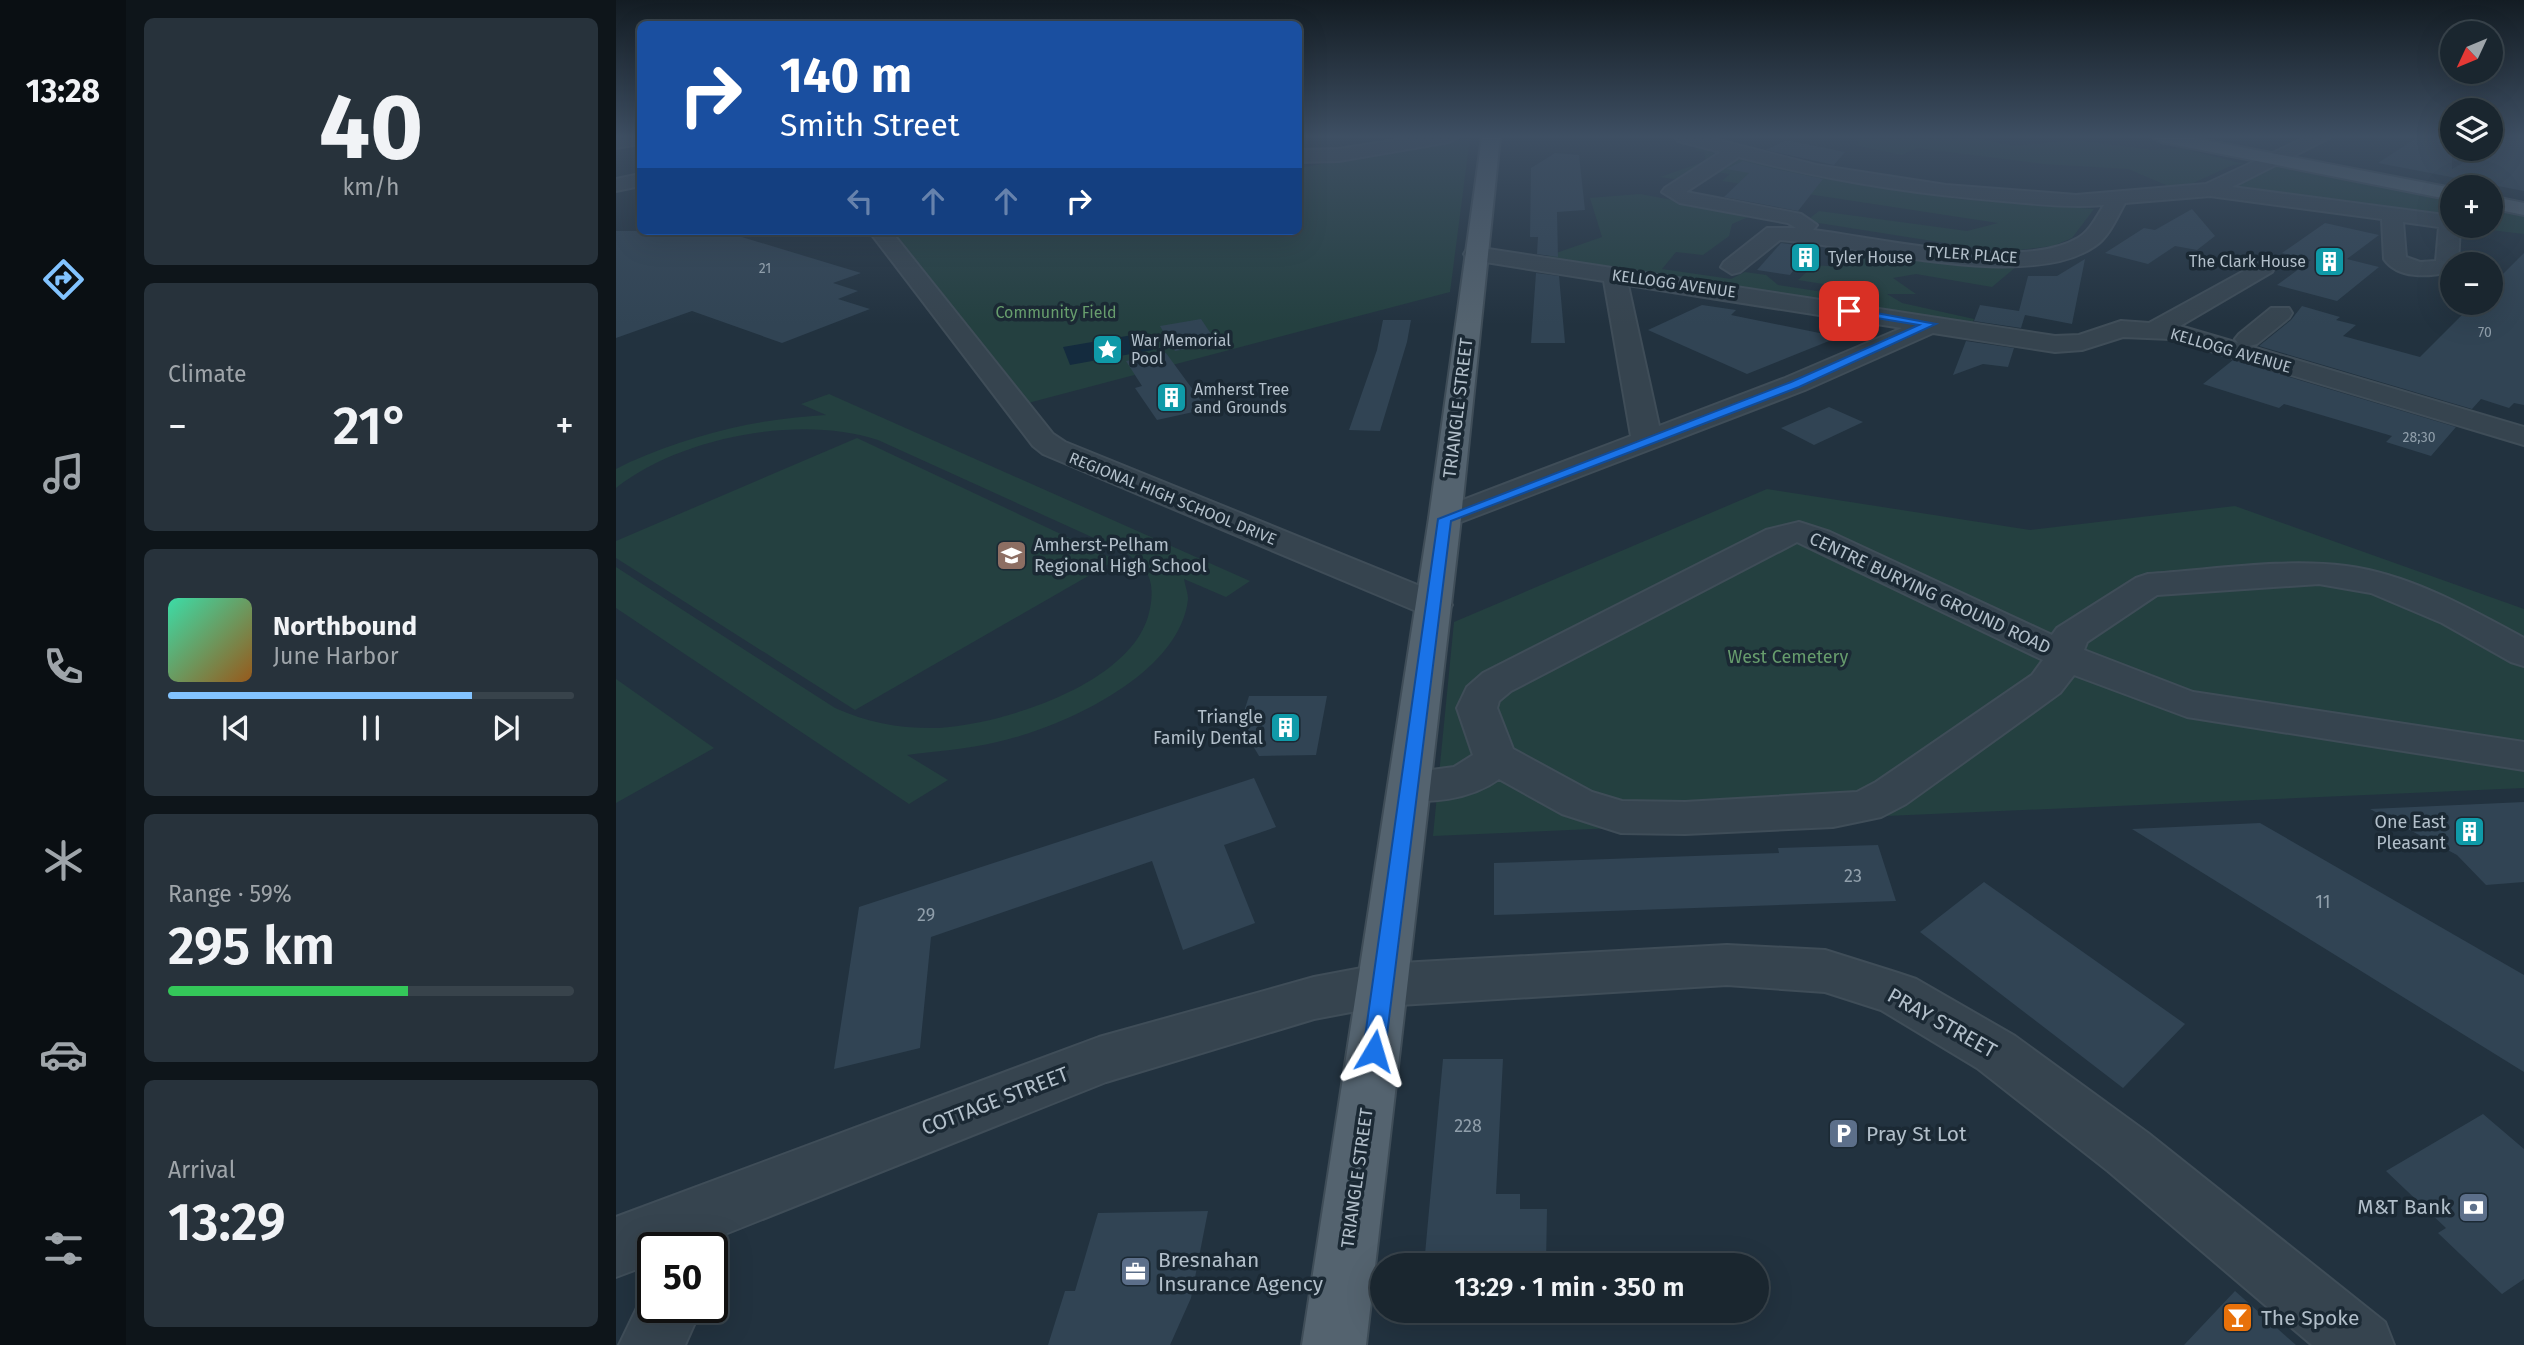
<!DOCTYPE html>
<html lang="en">
<head>
<meta charset="utf-8">
<style>
	:root { --surface:#1a262f; --page:#27323b; --text:#f1f3f6; --muted:#9fa5aa; --line:#38434b; --accent:#82c3ff }
	body { margin:0; font-family:"Fira Sans",sans-serif; background:var(--page); color:var(--text); height:100vh; display:flex; flex-direction:column; font-size:26px; white-space:nowrap }
	* { box-sizing:border-box; margin:0 }
	p { font-size:23px; color:var(--muted) }
	.icon { flex:none; width:38px; height:38px; fill:none; stroke:currentColor; stroke-width:2; stroke-linecap:round; stroke-linejoin:round }
	.map { position:relative; flex:1; overflow:hidden }
	.panel { display:flex; flex-direction:column; gap:18px; padding:18px; background:#0e151a; width:490px }
	.panel>* { flex:none }
	.guide { position:absolute; left:21px; top:21px; width:665px; height:214px; border-radius:10px; box-shadow:0 7px 28px #0002,0 0 0 2px var(--line); background:#1a4fa0; color:#fff; overflow:hidden }
	.needle { width:46px; rotate:226deg }
	.controls { position:absolute; left:1824px; top:21px; display:grid; gap:14px }
	.controls a { display:grid; place-items:center; width:63px; height:63px; border-radius:50%; background:var(--surface); box-shadow:0 7px 28px #0002,0 0 0 2px var(--line); font-size:35px }
	.speed { position:absolute; left:21px; top:1232px; display:flex; gap:14px; font-size:35px; font-weight:700; text-align:center }
	.speed>* { display:grid; place-content:center; width:91px; height:91px; border-radius:50%; background:var(--surface); box-shadow:0 7px 28px #0002,0 0 0 2px var(--line); line-height:1 }
	.speed .limit { border:4px solid #111; border-radius:10px; background:#fff; color:#111 }
	.pin { position:absolute; display:grid; place-items:center; width:60px; height:60px; color:#fff; margin:-30px; border-radius:14px; box-shadow:0 4px 10px #0006 }
	.me { position:absolute; width:77px; margin:-38px; rotate:7deg; stroke-linejoin:round; filter:drop-shadow(0 0 5px #0008) }
	.turn { display:flex; align-items:center; gap:24px; height:147px; padding:0 28px; font-size:32px }
	.turn .icon { width:91px; height:91px; stroke-width:2.5 }
	.turn b { display:block; font-size:49px; line-height:60px }
	.lanes { display:flex; align-items:center; height:66px; padding:0 28px; background:#0003; justify-content:center; gap:35px; direction:ltr }
	.lanes .off { opacity:.35 }
	.big { font-size:52px; font-weight:600; line-height:1.1 }
	.panel .widget { flex:1; display:flex; flex-direction:column; justify-content:center; gap:10px; min-width:0; padding:0 24px; border-radius:10px; background:var(--page) }
	.panel .dial { align-items:center; gap:0 }
	.dial b { font-size:91px; line-height:1 }
	.song { display:flex; align-items:center; gap:21px }
	.cover { width:84px; height:84px; border-radius:10px; background:linear-gradient(135deg,hsl(160 70% 55%),hsl(30 70% 35%)) }
	.played { height:7px; border-radius:4px; background:linear-gradient(90deg,var(--accent) 75%,var(--line) 75%) }
	.keys { display:flex; justify-content:space-around; direction:ltr }
	.heat { display:flex; justify-content:space-between; align-items:center; font-size:38px; direction:ltr }
	.charge { height:10px; border-radius:5px; background:linear-gradient(90deg,#34c759 59%,var(--line) 0) }
	.trip { position:absolute; left:754px; top:1253px; width:399px; height:70px; border-radius:35px; background:var(--surface); box-shadow:0 7px 28px #0002,0 0 0 2px var(--line); font-weight:600; line-height:70px; text-align:center }
	main { display:flex; flex:1; min-height:0 }
	.menu { display:flex; flex-direction:column; width:126px; justify-content:space-around; align-items:center; background:#0a0f13; color:var(--muted) }
	.menu .icon { width:49px; height:49px }
	.menu .current { color:var(--accent) }
	.menu b { font-size:32px; color:var(--text) }
	.map>svg:first-child { display:block }
</style>
</head>
<body>
<main>
<nav class="menu">
<b>13:28</b>
<svg class="icon current" aria-label="directions" viewBox="0 0 24 24"><path d="M12 3l9 9-9 9-9-9zM9 14v-3h6M13 9l2 2-2 2"/></svg>
<svg class="icon" aria-label="music" viewBox="0 0 24 24"><path d="M9 18V5l10-2v13"/><circle cx="6" cy="18" r="3"/><circle cx="16" cy="16" r="3"/></svg>
<svg class="icon" aria-label="phone" viewBox="0 0 24 24"><path d="M5 4h4l2 5-3 2q2 4 5 5l2-3 5 2v4C11 20 4 13 5 4z"/></svg>
<svg class="icon" aria-label="climate" viewBox="0 0 24 24"><path d="M12 3v18M4 7l16 10M4 17L20 7"/></svg>
<svg class="icon" aria-label="car" viewBox="0 0 24 24"><path d="M5 17H2v-5l4-1 3-4h7l3 4 3 1v5h-3M9 17h6M6 11h13"/><circle cx="7" cy="17" r="2"/><circle cx="17" cy="17" r="2"/></svg>
<svg class="icon" aria-label="filters" viewBox="0 0 24 24"><path d="M4 7h16M4 17h16"/><circle cx="9" cy="7" r="2"/><circle cx="15" cy="17" r="2"/></svg>
</nav>
<section class="panel">
<div class="widget dial"><b>40</b><p>km/h</p></div>
<div class="widget"><p>Climate</p>
<div class="heat"><a>−</a><b class="big">21°</b><a>+</a></div>
</div>
<div class="widget">
<div class="song"><i class="cover"></i><div><b>Northbound</b><p>June Harbor</p></div></div>
<div class="played"></div>
<div class="keys"><svg class="icon" aria-label="previous" viewBox="0 0 24 24"><path d="M18 5L8 12l10 7zM5 5v14"/></svg><svg class="icon" aria-label="pause" viewBox="0 0 24 24"><path d="M8 5v14M16 5v14"/></svg><svg class="icon" aria-label="next" viewBox="0 0 24 24"><path d="M6 5l10 7-10 7zM19 5v14"/></svg></div>
</div>
<div class="widget"><p>Range · 59%</p><b class="big">295 km</b><div class="charge"></div></div>
<div class="widget"><p>Arrival</p><b class="big">13:29</b></div>
</section>
<div class="map">
<svg width="1908" height="1345" viewBox="0 0 1908 1345">
	<rect width="100%" height="100%" fill="#22323f"/>
	<g fill="#244040">
		<polygon points="1240,137 1357,137 1397,146 1460,140 1536,150 1565,148 1628,164 1617,165 1566,188 1557,188 1512,169 1427,164 1301,148 1286,155 1243,146"/>
		<polygon points="854,138 834,292 412,403 272,231 682,231 683,168"/>
		<polygon points="1090,146 1269,187 1341,199 1478,209 1456,238 1437,246 1386,252 1190,221 1203,211 1351,231 1382,223 1106,181 1114,174 1091,171 1072,181 1044,177 1090,161 1088,152 1078,150"/>
		<polygon points="1656,166 1836,201 1836,220 1611,187"/>
		<polygon points="1024,194 1137,215 1116,224 1113,236 1087,255 1060,252 1046,269 1115,279 1129,272 1150,275 1162,285 1214,293 1220,286 1182,280 1198,265 1225,267 1241,246 1401,266 1376,287 1300,274 1277,278 1300,294 1271,294 1286,303 1358,319 1356,324 926,258 986,237 974,198"/>
		<polygon points="1874,209 1908,216 1908,234 1858,228 1874,226"/>
		<path d="M213,394L634,581L610,597L568,579C569,585 572,593 572,599C564,675 445,728 381,742C351,749 321,751 291,755L332,780L293,804L0,608V567L219,708C252,723 286,729 323,728C387,724 516,684 533,613C536,601 538,583 530,572C525,565 517,559 511,553L262,440C185,414 64,437 0,488V469L14,462C78,434 140,419 210,415L185,404Z"/>
		<polygon points="241,438 500,560 239,710 0,558 0,541"/>
		<polygon points="1151,489 1414,530 1619,506 1908,609 1908,788 817,836 838,622"/>
		<polygon points="0,679 98,748 0,803"/>
	</g>
	<polygon fill="#142b3e" points="528,333 537,350 454,365 447,347"/>
	<g fill="#314454">
		<polygon points="1802,137 1836,137 1836,169 1893,137 1908,137 1908,191 1762,163"/>
		<polygon points="1170,140 1229,152 1218,165 1150,150"/>
		<polygon points="939,153 963,155 969,210 941,212 942,257 921,254 922,237 914,237 915,168"/>
		<polygon points="1127,161 1155,168 1207,179 1182,211 1108,197 1133,173 1110,169"/>
		<polygon points="1576,209 1599,236 1581,250 1559,246 1532,264 1489,253 1528,228 1539,230"/>
		<polygon points="1709,223 1763,235 1731,259 1763,267 1721,301 1661,285 1695,260 1666,253"/>
		<polygon points="0,231 106,231 245,273 217,283 242,291 222,299 254,309 166,343 76,311 0,338"/>
		<polygon points="1165,243 1195,247 1174,275 1141,270"/>
		<polygon points="1908,253 1908,405 1898,403 1893,408 1865,399 1856,409 1643,346 1675,320 1686,306 1724,317 1720,320 1740,325 1727,336 1804,357 1858,303 1874,303 1874,287"/>
		<polygon points="1469,259 1456,324 1409,315 1405,328 1358,321 1364,305 1403,311 1412,276 1441,276"/>
		<polygon points="920,273 943,276 949,343 915,343"/>
		<polygon points="1086,305 1120,310 1115,315 1223,337 1131,374 1032,330"/>
		<polygon points="585,319 601,343 559,351 544,326"/>
		<polygon points="767,320 795,320 791,342 764,431 733,430 761,350"/>
		<polygon points="1350,341 1398,348 1392,367 1367,364 1337,375"/>
		<polygon points="550,353 591,409 541,420 519,388 526,386 510,361"/>
		<polygon points="1617,360 1840,427 1815,456 1770,442 1776,436 1668,404 1663,408 1587,384"/>
		<polygon points="1213,407 1247,422 1198,445 1165,428"/>
		<polygon points="633,696 711,696 700,755 643,756 624,724"/>
		<polygon points="638,778 660,827 608,845 639,923 567,950 536,861 315,937 304,1048 218,1069 243,907"/>
		<polygon points="1908,802 1908,882 1870,885 1841,855 1754,809"/>
		<polygon points="1644,823 1908,975 1908,1072 1516,829"/>
		<polygon points="1262,845 1280,901 878,915 878,863 1163,853 1162,848"/>
		<polygon points="1368,882 1569,1024 1507,1088 1304,932"/>
		<polygon points="827,1059 887,1059 880,1194 904,1194 904,1209 931,1209 930,1265 808,1265"/>
		<polygon points="1867,1114 1908,1149 1908,1279 1886,1294 1822,1233 1830,1228 1770,1171"/>
		<polygon points="592,1211 575,1298 554,1345 432,1345 449,1291 459,1291 482,1213"/>
		<polygon points="1619,1291 1680,1345 1568,1345"/>
	</g>
	<g fill="none" stroke-linecap="round" stroke-linejoin="round">
		<defs>
			<g id="minor">
				<polygon points="24,137 24,144 0,148 0,138"/>
				<polygon points="799,137 842,137 833,142 723,161 682,162 682,150 723,149"/>
				<path d="M1059,137H1090L1200,165L1330,185L1460,195L1590,184L1691,137H1715L1616,187L1836,216V226H1844L1842,264H1836L1833,272C1812,277 1782,279 1768,259L1766,219L1594,196L1509,203C1501,217 1493,237 1479,246C1413,293 1243,245 1164,240L1124,272L1116,274L1105,267L1108,262L1151,228H1180L1172,223L1064,203L1046,192L1049,188L1105,152L1062,141ZM1123,157C1209,180 1297,194 1387,201C1421,204 1454,208 1488,205C1481,216 1474,231 1462,238C1405,272 1263,238 1197,230L1201,225L1185,214L1070,192ZM1787,222L1823,227L1820,261L1804,262L1790,257Z"/>
				<polygon points="24,174 24,186 0,191 0,179"/>
				<polygon points="253,231 275,231 437,434 449,442 831,597 836,605 831,613 818,616 805,613 427,454 417,446"/>
				<path d="M859,247L1439,336L1463,335L1505,321L1533,323L1648,260L1659,267L1656,272L1564,326L1622,343L1619,339L1623,334L1655,308H1673L1676,313L1673,318L1641,344L1633,346L1908,427V445L1555,339L1507,337L1466,350L1439,352L1317,333L1189,390L829,528L818,525L813,518L818,511L1015,436L988,281L851,259L848,254L851,249ZM1012,285L1286,328L1169,378L1043,426Z"/>
				<path d="M1183,522L1214,532L1436,635L1441,628L1520,578L1532,574C1596,570 1666,558 1730,566C1793,574 1853,608 1908,638V666L1895,662L1826,623L1755,593L1703,584L1541,595L1471,642L1468,650L1577,692L1908,742V770L1571,717L1458,675L1444,693L1290,804L1265,817L1217,827L1069,834L1005,833L946,814L883,779C856,799 810,806 778,797L772,786L778,775L838,767L857,755L841,708L851,687L867,673L1150,530ZM1181,542L1427,660L1416,675L1260,782L1241,792L1069,802L1006,801L976,792L897,749L881,708L883,701L895,691Z"/>
				<polygon points="1111,945 1209,950 1282,973 1300,979 1399,1036 1532,1133 1769,1322 1778,1345 1696,1345 1492,1171 1361,1068 1265,1010 1209,992 1111,985 767,1006 698,1019 490,1082 74,1248 37,1248 37,1263 0,1277 0,1217 483,1037 698,977 767,964"/>
				<polygon points="37,1283 37,1307 86,1307 69,1345 3,1345 32,1285"/>
			</g>
			<g id="major">
				<polygon points="866,137 884,137 845,518 750,1345 686,1345 813,518"/>
				<polygon points="1536,137 1573,137 1836,188 1836,200 1545,142"/>
				<polygon points="1874,196 1908,203 1908,215 1874,208"/>
			</g>
		</defs>
		<use href="#minor" stroke="#3f4d58" stroke-width="4"/>
		<use href="#major" stroke="#3f4d58" stroke-width="4"/>
		<use href="#minor" fill="#36444f" fill-rule="evenodd"/>
		<use href="#major" fill="#54636f" fill-rule="evenodd"/>
	</g>
	<linearGradient id="sky" x2="0" y2="1"><stop stop-color="#131c23"/><stop offset="0.42" stop-color="#3e4f63"/><stop offset="1" stop-color="#3e4f63" stop-opacity="0"/></linearGradient>
	<rect width="1908" height="325" fill="url(#sky)"/>
	<polygon fill="#1a73e8" stroke="#114b97" stroke-width="2" points="1233,308 1320,324 1183,387 835,521 769,1051 766,1057 758,1060 750,1057 747,1051 822,519 1175,382 1303,325 1230,313"/>
	<defs>
		<symbol id="building-square" viewBox="-11 -11 22 22"><rect x="-9" y="-9" width="18" height="18" rx="4" fill="#0f9aa8" stroke="#1b2934"/><path d="M-4-6H4V6H1V3H-1V6H-4ZM-2.5-4.3h1.7v1.8h-1.7ZM.8-4.3h1.7v1.8H.8ZM-2.5-1h1.7V.8h-1.7ZM.8-1h1.7V.8H.8Z" fill="#fff"/></symbol>
		<symbol id="sight-square" viewBox="-11 -11 22 22"><rect x="-9" y="-9" width="18" height="18" rx="4" fill="#0f9aa8" stroke="#1b2934"/><path d="M0-6L1.8-2.2L6-1.7L2.9 1.2L3.7 5.4L0 3.3L-3.7 5.4L-2.9 1.2L-6-1.7L-1.8-2.2Z" fill="#fff"/></symbol>
		<symbol id="school-square" viewBox="-11 -11 22 22"><rect x="-9" y="-9" width="18" height="18" rx="4" fill="#8d6e63" stroke="#1b2934"/><path d="M0-5L7-2L0 1L-7-2ZM-4 1L0 2.5L4 1V4Q0 6-4 4Z" fill="#fff"/></symbol>
		<symbol id="parking-square" viewBox="-11 -11 22 22"><rect x="-9" y="-9" width="18" height="18" rx="4" fill="#5c6f8a" stroke="#1b2934"/><path d="M-3.5-5.5H1a3.5 3.5 0 0 1 0 7H-1V5.5H-3.5ZM-1-3.4V-.6H.8a1.4 1.4 0 0 0 0-2.8Z" fill="#fff"/></symbol>
		<symbol id="bank-square" viewBox="-11 -11 22 22"><rect x="-9" y="-9" width="18" height="18" rx="4" fill="#5c6f8a" stroke="#1b2934"/><path d="M-6-4H6V4H-6ZM0-2.3a2.3 2.3 0 1 0 0 4.6a2.3 2.3 0 1 0 0-4.6Z" fill="#fff"/></symbol>
		<symbol id="office-square" viewBox="-11 -11 22 22"><rect x="-9" y="-9" width="18" height="18" rx="4" fill="#5c6f8a" stroke="#1b2934"/><path d="M-6-3h4V-5.5h4V-3h4V5H-6ZM-1-4.5V-3h2v-1.5ZM-6 0V1H6V0Z" fill="#fff"/></symbol>
		<symbol id="bar-square" viewBox="-11 -11 22 22"><rect x="-9" y="-9" width="18" height="18" rx="4" fill="#e8710a" stroke="#1b2934"/><path d="M-6-5H6L.8 .8V4.5H3.5V6h-7V4.5H-.8V.8Z" fill="#fff"/></symbol>
	</defs>
	<g fill-rule="evenodd">
		<use href="#building-square" x="1172" y="240" width="35" height="35"/>
		<use href="#building-square" x="1696" y="244" width="35" height="35"/>
		<use href="#sight-square" x="474" y="332" width="35" height="35"/>
		<use href="#building-square" x="538" y="380" width="35" height="35"/>
		<use href="#school-square" x="378" y="538" width="35" height="35"/>
		<use href="#building-square" x="652" y="710" width="35" height="35"/>
		<use href="#building-square" x="1836" y="814" width="35" height="35"/>
		<use href="#parking-square" x="1210" y="1116" width="35" height="35"/>
		<use href="#bank-square" x="1840" y="1190" width="35" height="35"/>
		<use href="#office-square" x="502" y="1254" width="35" height="35"/>
		<use href="#bar-square" x="1604" y="1300" width="35" height="35"/>
	</g>
	<g text-anchor="middle" stroke-width="7" stroke-linejoin="round" paint-order="stroke">
		<g font-size="14" fill="#909fab">
			<text x="149" y="273">21</text>
			<text x="1869" y="337">70</text>
			<text x="1803" y="442">28;30</text>
		</g>
		<g font-size="16" fill="#b2bfca" stroke="#1b2934">
			<text transform="translate(1356 254) rotate(4)" y="6">TYLER PLACE</text>
			<text transform="translate(1058 283) rotate(8)" y="6">KELLOGG AVENUE</text>
			<text transform="translate(1615 350) rotate(16)" y="6">KELLOGG AVENUE</text>
			<text transform="translate(557 498) rotate(22)" y="6">REGIONAL HIGH SCHOOL DRIVE</text>
		</g>
		<g font-size="16" fill="#b2bfca" stroke="#1b2934" text-anchor="start">
			<text x="1212" y="263">Tyler House</text>
			<text x="1690" y="267" text-anchor="end">The Clark House</text>
			<text x="515" y="346">War Memorial<tspan x="515" dy="18">Pool</tspan></text>
			<text x="578" y="395">Amherst Tree<tspan x="578" dy="18">and Grounds</tspan></text>
		</g>
		<g font-size="16" fill="#679d6d" stroke="#1b2934">
			<text x="440" y="318">Community Field</text>
		</g>
		<g font-size="18" fill="#b2bfca" stroke="#1b2934">
			<text transform="translate(842 408) rotate(-83)" y="6">TRIANGLE STREET</text>
			<text transform="translate(1314 593) rotate(25)" y="6">CENTRE BURYING GROUND ROAD</text>
			<text transform="translate(741 1178) rotate(-82)" y="6">TRIANGLE STREET</text>
		</g>
		<g font-size="18" fill="#b2bfca" stroke="#1b2934" text-anchor="end">
			<text x="418" y="551" text-anchor="start">Amherst-Pelham<tspan x="418" dy="21">Regional High School</tspan></text>
			<text x="647" y="723">Triangle<tspan x="647" dy="21">Family Dental</tspan></text>
			<text x="1830" y="828">One East<tspan x="1830" dy="21">Pleasant</tspan></text>
		</g>
		<g font-size="18" fill="#679d6d" stroke="#1b2934">
			<text x="1172" y="663">West Cemetery</text>
		</g>
		<g font-size="18" fill="#909fab">
			<text x="1237" y="882">23</text>
			<text x="1707" y="908">11</text>
			<text x="310" y="921">29</text>
			<text x="852" y="1132">228</text>
		</g>
		<g font-size="21" fill="#b2bfca" stroke="#1b2934">
			<text transform="translate(1326 1023) rotate(29)" y="7">PRAY STREET</text>
			<text transform="translate(379 1101) rotate(-21)" y="7">COTTAGE STREET</text>
		</g>
		<g font-size="21" fill="#b2bfca" stroke="#1b2934" text-anchor="start">
			<text x="1250" y="1141">Pray St Lot</text>
			<text x="1835" y="1214" text-anchor="end">M&amp;T Bank</text>
			<text x="542" y="1267">Bresnahan<tspan x="542" dy="24">Insurance Agency</tspan></text>
			<text x="1645" y="1325">The Spoke</text>
		</g>
	</g>
</svg>
<div class="controls">
<a><svg class="needle" viewBox="-14 -14 28 28"><path d="M0-13l5 13h-10z" fill="#e53935"/><path d="M0 13l5-13h-10z" fill="#9fa5aa"/></svg></a>
<a><svg class="icon" aria-label="layers" viewBox="0 0 24 24"><path d="M12 4l9 5-9 5-9-5zM3 14l9 5 9-5"/></svg></a>
<a>+</a>
<a>−</a>
</div>
<div class="speed"><div class="limit">50</div></div>
<div class="pin" style="left:1233px;top:311px;background:#d93025"><svg class="icon" aria-label="arrive" viewBox="0 0 24 24"><path d="M6 21V4h12l-3 4 3 4H6"/></svg></div>
<svg class="me" style="left:758px;top:1051px" viewBox="-20 -20 40 40"><path d="M0-17L14 15 0 8-14 15z" fill="#1a73e8" stroke="#fff" stroke-width="4"/></svg>
<div class="trip">13:29 · 1 min · 350 m</div>
<div class="guide">
<div class="turn"><svg class="icon" aria-label="right" viewBox="0 0 24 24"><path d="M7 20v-9h11M14 6l5 5-5 5"/></svg><div><b>140 m</b>Smith Street</div></div>
<div class="lanes"><svg class="icon off" aria-label="left" viewBox="0 0 24 24"><path d="M17 20v-9H6M10 6l-5 5 5 5"/></svg><svg class="icon off" aria-label="ahead" viewBox="0 0 24 24"><path d="M12 20V5M6 11l6-6 6 6"/></svg><svg class="icon off" aria-label="ahead" viewBox="0 0 24 24"><path d="M12 20V5M6 11l6-6 6 6"/></svg><svg class="icon" aria-label="right" viewBox="0 0 24 24"><path d="M7 20v-9h11M14 6l5 5-5 5"/></svg></div>
</div>
</div>
</main>
</body>
</html>
